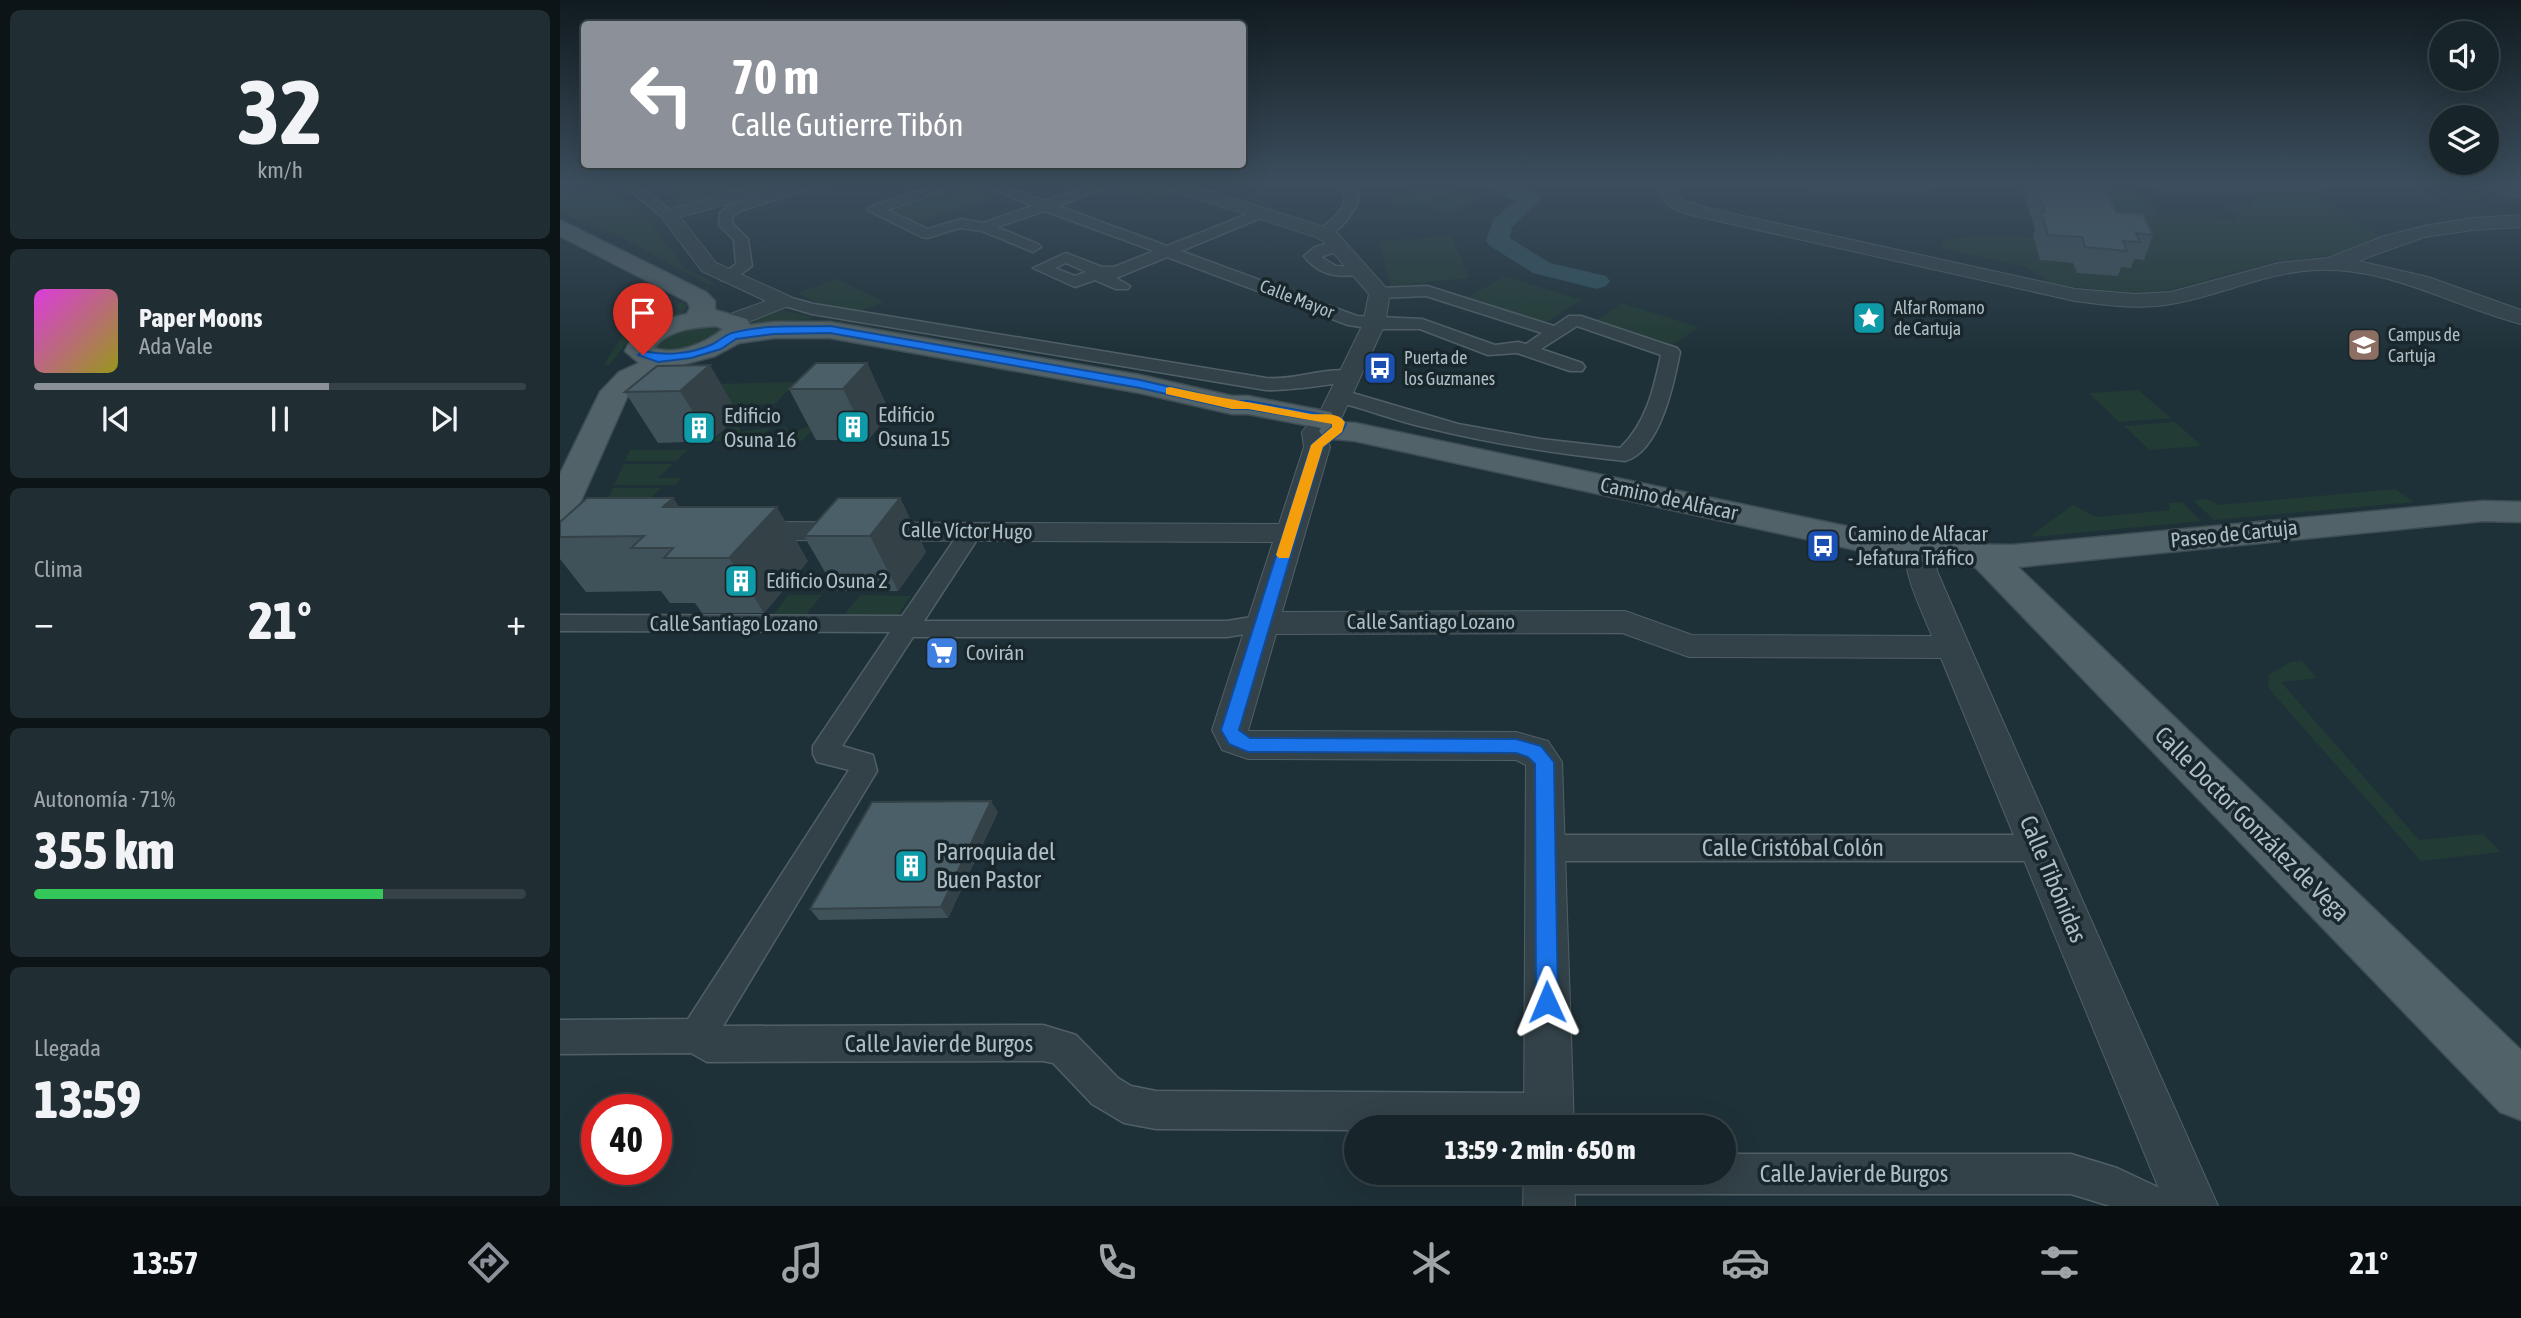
<!DOCTYPE html>
<html lang="es">
<head>
<meta charset="utf-8">
<style>
	:root { --surface:#17252a; --page:#202d32; --text:#f1f3f6; --muted:#9ea5a8; --line:#364247; --accent:#8c9099 }
	body { margin:0; font-family:"Asap Condensed",sans-serif; background:var(--page); color:var(--text); height:100vh; display:flex; flex-direction:column; font-size:26px; white-space:nowrap }
	* { box-sizing:border-box; margin:0 }
	p { font-size:23px; color:var(--muted) }
	.icon { flex:none; width:38px; height:38px; fill:none; stroke:currentColor; stroke-width:2; stroke-linecap:round; stroke-linejoin:round }
	.map { position:relative; flex:1; overflow:hidden }
	.sheet { display:flex; flex-direction:column; gap:10px; padding:10px; background:#0d1417; width:560px }
	.sheet>* { flex:none }
	.banner { position:absolute; left:21px; top:21px; width:665px; height:147px; border-radius:7px; box-shadow:0 7px 28px #0002,0 0 0 2px var(--line); background:#8c9099; color:#fff; overflow:hidden }
	.controls { position:absolute; left:1869px; top:21px; display:grid; gap:14px }
	.controls a { display:grid; place-items:center; width:70px; height:70px; border-radius:50%; background:var(--surface); box-shadow:0 7px 28px #0002,0 0 0 2px var(--line); font-size:35px }
	.speed { position:absolute; left:21px; top:1094px; display:flex; gap:14px; font-size:35px; font-weight:700; text-align:center }
	.speed>* { display:grid; place-content:center; width:91px; height:91px; border-radius:50%; background:var(--surface); box-shadow:0 7px 28px #0002,0 0 0 2px var(--line); line-height:1 }
	.speed .limit { border:10px solid #d22; background:#fff; color:#111 }
	.pin { position:absolute; display:grid; place-items:center; width:60px; height:60px; color:#fff; margin:-72px -30px; border-radius:50% 50% 50% 0; rotate:-45deg; box-shadow:0 0 7px #0007 }
	.pin .icon { rotate:45deg }
	.me { position:absolute; width:77px; margin:-38px; rotate:359deg; stroke-linejoin:round; filter:drop-shadow(0 0 5px #0008) }
	.turn { display:flex; align-items:center; gap:24px; height:147px; padding:0 35px; font-size:32px }
	.turn .icon { width:91px; height:91px; stroke-width:2.5 }
	.turn b { display:block; font-size:49px; line-height:60px }
	.big { font-size:52px; font-weight:800; line-height:1.1 }
	.sheet .tile { flex:1; display:flex; flex-direction:column; justify-content:center; gap:10px; min-width:0; padding:0 24px; border-radius:10px; background:var(--page) }
	.sheet .dial { align-items:center; gap:0 }
	.dial b { font-size:91px; line-height:1 }
	.song { display:flex; align-items:center; gap:21px }
	.cover { width:84px; height:84px; border-radius:10px; background:linear-gradient(135deg,hsl(300 70% 55%),hsl(60 70% 35%)) }
	.played { height:7px; border-radius:4px; background:linear-gradient(90deg,var(--accent) 60%,var(--line) 60%) }
	.keys { display:flex; justify-content:space-around; direction:ltr }
	.heat { display:flex; justify-content:space-between; align-items:center; font-size:38px; direction:ltr }
	.charge { height:10px; border-radius:5px; background:linear-gradient(90deg,#34c759 71%,var(--line) 0) }
	.trip { position:absolute; left:784px; top:1115px; width:392px; height:70px; border-radius:35px; background:var(--surface); box-shadow:0 7px 28px #0002,0 0 0 2px var(--line); font-weight:800; line-height:70px; text-align:center }
	.dock { display:flex; height:112px; justify-content:space-around; align-items:center; background:#090f11; color:var(--muted) }
	.dock .icon { width:49px; height:49px }
	.dock .active { color:var(--accent) }
	.dock b { font-size:32px; color:var(--text) }
	main { display:flex; flex:1; min-height:0 }
	.map>svg:first-child { display:block }
</style>
</head>
<body>
<main>
<section class="sheet">
<div class="tile dial"><b>32</b><p>km/h</p></div>
<div class="tile">
<div class="song"><i class="cover"></i><div><b>Paper Moons</b><p>Ada Vale</p></div></div>
<div class="played"></div>
<div class="keys"><svg class="icon" aria-label="previous" viewBox="0 0 24 24"><path d="M18 5L8 12l10 7zM5 5v14"/></svg><svg class="icon" aria-label="pause" viewBox="0 0 24 24"><path d="M8 5v14M16 5v14"/></svg><svg class="icon" aria-label="next" viewBox="0 0 24 24"><path d="M6 5l10 7-10 7zM19 5v14"/></svg></div>
</div>
<div class="tile"><p>Clima</p>
<div class="heat"><a>−</a><b class="big">21°</b><a>+</a></div>
</div>
<div class="tile"><p>Autonomía · 71%</p><b class="big">355 km</b><div class="charge"></div></div>
<div class="tile"><p>Llegada</p><b class="big">13:59</b></div>
</section>
<div class="map">
<svg width="1961" height="1206" viewBox="0 0 1961 1206">
	<rect width="100%" height="100%" fill="#1f3138"/>
	<g fill="#223b35">
		<polygon points="27,183 45,183 83,213 125,268 154,283 149,285 58,236 0,213 0,189"/>
		<polygon points="91,183 206,183 122,206"/>
		<polygon points="559,183 586,183 612,192 587,201 547,188"/>
		<polygon points="867,183 899,188 859,208 831,201"/>
		<path d="M1443,183C1474,183 1545,178 1571,186C1584,191 1591,203 1596,214L1677,221L1668,206L1692,208L1697,194L1745,192L1822,237L1777,254L1709,263L1614,289L1575,293L1494,285L1466,267L1380,248L1383,240C1414,236 1442,235 1474,238L1480,260L1513,263L1517,273L1557,276L1530,196L1434,189L1438,184Z"/>
		<polygon points="410,185 438,196 357,223 330,211"/>
		<polygon points="899,191 921,197 890,213 868,207"/>
		<polygon points="891,235 909,278 831,286 819,242"/>
		<polygon points="945,276 1021,300 986,323 908,297"/>
		<polygon points="277,279 324,302 300,311 258,303 237,293"/>
		<polygon points="78,291 104,305 62,321"/>
		<path d="M122,302L127,305C119,322 95,326 79,334C65,341 59,355 48,366L44,365L61,337L115,312L118,308L114,305Z"/>
		<polygon points="1062,303 1138,327 1112,346 1035,321"/>
		<polygon points="223,310 254,318 202,325 193,323 196,319"/>
		<path d="M146,326L157,329L159,332C148,346 111,358 97,346V342L117,331Z"/>
		<polygon points="236,382 215,404 128,406 153,384"/>
		<polygon points="1578,390 1611,418 1559,422 1529,393"/>
		<polygon points="1615,422 1642,446 1590,450 1564,426"/>
		<polygon points="249,426 256,426 242,441 205,441 220,427 227,427 227,431 232,433"/>
		<polygon points="169,427 179,427 181,432 211,427 196,442 153,441"/>
		<polygon points="70,450 128,450 116,461 65,461"/>
		<polygon points="64,464 113,464 98,478 122,478 115,485 54,485"/>
		<polygon points="53,488 101,488 63,523 36,523"/>
		<polygon points="1835,489 1854,502 1654,520 1634,501 1647,499 1659,505"/>
		<polygon points="1622,502 1641,521 1475,537 1472,535 1513,505 1536,517 1610,510 1609,503"/>
		<polygon points="229,595 262,595 245,616 212,616"/>
		<polygon points="300,595 351,596 337,616 284,615"/>
		<polygon points="1742,661 1757,678 1721,682 1859,840 1923,834 1941,852 1861,861 1709,689 1708,675 1731,662"/>
	</g>
	<g fill="none" stroke-linecap="round" stroke-linejoin="round">
		<path fill="#31525d" fill-rule="evenodd" d="M922,183C940,183 968,182 981,199L952,227L950,238L990,263L1046,276L1050,281L1046,286L1037,289L973,273L930,246L926,241L933,220L955,201L925,187Z"/>
		<defs>
			<g id="minor">
				<polygon points="61,183 76,183 116,215 114,218 104,218"/>
				<polygon points="244,183 266,183 180,211 172,217 173,224 188,239 192,266 173,280 161,280 159,277 176,264 174,240 159,225 160,213 170,205"/>
				<path d="M384,183H405L327,210L368,229L401,219L423,223L472,206L418,183H437L485,201L537,183H557L498,206L607,246L698,210L705,214L703,217L621,251L797,316L862,319L935,345L958,342L966,344L982,333L866,296L820,298L812,293L820,288L867,286L994,326L1009,316H1021L1117,348L1120,352C1114,383 1100,452 1065,461C998,454 933,444 868,428C836,421 806,409 774,401L771,397L774,393L789,392L898,424L981,439L1060,448C1086,424 1094,388 1101,355L1017,326L981,349L1022,363L1025,367L1022,371H1010L957,353L928,355L860,329H814L788,325L607,257L556,278L570,286L568,289H556L535,280L515,287L473,268L506,253L542,267H554L594,251L485,211L437,227L478,244L481,247L473,252L422,231L400,228L367,238L362,237L307,210L309,207ZM506,263L526,272L515,276L495,268Z"/>
				<path d="M777,183H790L798,194V202C791,216 776,239 758,236L756,233L758,230C767,224 784,211 785,199C785,193 779,188 777,183Z"/>
				<path d="M778,241L786,246L783,249L761,257L776,266L805,267L807,270L805,273C781,279 759,276 744,256L755,247Z"/>
				<path d="M224,296L254,304L706,378C736,381 768,365 798,372L800,376C793,384 720,391 706,390L252,314L218,304L216,301Z"/>
				<polygon points="411,525 419,527 422,532 364,621 667,621 704,615 713,617 717,623 713,629 667,637 353,637 282,746 313,755 317,771 163,1026 483,1025 516,1035 558,1078 571,1086 596,1091 989,1093 1002,1099 1008,1112 1002,1125 796,1127 796,1130 596,1129 564,1123 532,1104 493,1063 483,1061 147,1062 131,1053 0,1054 0,1020 128,1019 289,770 257,762 253,754 253,746 330,632 0,631 0,615 342,616 403,527"/>
				<polygon points="985,835 1480,835 1491,839 1495,848 1491,857 1480,861 985,861 974,857 970,848 974,839"/>
				<polygon points="1164,1154 1511,1154 1557,1168 1608,1192 1614,1206 1550,1206 1511,1194 989,1194 975,1188 969,1174 1164,1172"/>
			</g>
			<g id="tertiary">
				<polygon points="204,183 233,183 231,187 120,217 156,263 231,297 235,301 231,305 173,328 165,326 162,321 165,316 206,301 142,271 100,215 103,211"/>
				<polygon points="599,183 626,183 770,229 777,233 827,289 830,293 825,324 779,423 770,426 761,423 757,418 803,324 809,294 763,241 756,237 601,187"/>
				<path d="M1104,183H1121L1117,193L1125,201L1147,208L1515,289L1575,294L1611,292L1719,263L1768,258L1825,236L1864,226L1912,218L1961,215V227L1912,230L1864,237L1798,261L1868,277L1961,310V324C1892,306 1830,267 1756,270C1706,272 1660,296 1611,304C1579,310 1547,305 1515,301L1127,214C1114,210 1106,205 1099,193Z"/>
				<path d="M1234,183H1388L1380,188C1355,189 1249,198 1234,183Z"/>
				<polygon points="1578,183 1783,183 1775,188 1664,193 1586,188"/>
				<polygon points="1911,183 1945,183 1961,187 1961,197 1913,187"/>
				<path d="M755,424L764,427L770,447L722,612L1065,611L1132,635L1372,636C1364,615 1337,564 1349,544L1360,542L1371,544L1375,551L1377,571L1410,647L1658,1206H1606L1381,658L1129,657L1062,633L716,634L688,731L956,732L988,741L1002,762L1014,1127H964L966,765L956,760L688,759L662,750L652,730L713,542L189,540L179,537L174,531L179,525L189,522L719,524L744,447L742,432L746,427Z"/>
				<polygon points="964,1172 1014,1172 1015,1206 963,1206"/>
			</g>
			<path id="primary" d="M0,220L146,292L155,301V310L187,319L190,325L214,322H270L580,375L672,396H688L760,410L771,412L775,419L773,422L795,423L1328,535L1391,544L1452,545L1923,501L1961,502V522L1923,521L1458,567L1961,1050V1120L1940,1112L1415,567L1391,566L1328,557L795,441L764,438L759,431L761,428L688,414H672L580,393L270,338H214L179,343L155,356L118,366L79,384L68,395L17,510L12,517L0,520V474L40,392L59,372L79,363L65,351C76,325 101,320 127,314L130,308L128,302L0,236ZM156,326L163,329C146,343 116,356 94,348C107,330 135,327 156,326Z"/>
		</defs>
		<use href="#minor" stroke="#506066" stroke-width="3"/>
		<use href="#tertiary" stroke="#506066" stroke-width="2"/>
		<use href="#primary" stroke="#3f4e55" stroke-width="3"/>
		<use href="#minor" fill="#334248" fill-rule="evenodd"/>
		<use href="#tertiary" fill="#334248" fill-rule="evenodd"/>
		<use href="#primary" fill="#516268" fill-rule="evenodd"/>
	</g>
	<g fill="#405259">
		<polygon points="1467,183 1543,183 1556,212 1593,235 1584,260 1574,259 1571,268 1561,267 1558,276 1517,273 1513,263 1480,260 1473,236 1475,229 1464,194"/>
		<polygon points="307,363 330,413 308,440 256,440 229,389"/>
		<polygon points="97,366 179,415 151,441 98,443 65,392"/>
		<polygon points="113,498 119,507 248,561 204,613 142,613 135,603 110,603 101,591 26,592 0,559 0,522"/>
		<polygon points="340,498 366,552 338,591 276,591 244,536"/>
		<polygon points="438,812 388,918 259,920 250,909"/>
	</g>
	<g fill="#344248">
		<polygon points="307,363 330,413 308,440 283,389"/>
		<polygon points="150,365 179,415 151,441 120,391"/>
		<polygon points="113,498 148,552 103,507"/>
		<polygon points="340,498 366,552 338,591 310,536"/>
		<polygon points="217,507 248,561 204,613 169,558"/>
		<polygon points="431,801 438,812 388,918 381,907"/>
	</g>
	<g fill="#4a5f67" stroke="#344248" stroke-width="2">
		<polygon points="1475,183 1543,183 1556,212 1583,214 1593,235 1576,233 1580,242 1563,241 1567,251 1525,247 1522,237 1488,235 1481,211 1485,212"/>
		<polygon points="256,363 307,363 283,389 229,389"/>
		<polygon points="150,365 120,391 65,392 97,366"/>
		<polygon points="27,498 113,498 103,507 217,507 169,558 104,558 113,548 71,548 84,536 0,537 0,522"/>
		<polygon points="278,498 340,498 310,536 244,536"/>
		<polygon points="431,801 381,907 250,909 312,802"/>
	</g>
	<linearGradient id="sky" x2="0" y2="1"><stop stop-color="#111b1f"/><stop offset="0.52" stop-color="#3c4e5e"/><stop offset="1" stop-color="#3c4e5e" stop-opacity="0"/></linearGradient>
	<rect width="1961" height="352" fill="url(#sky)"/>
	<path fill="#1a73e8" stroke="#114b97" stroke-width="2" d="M270,326L580,380L672,401H688L781,418L786,424L782,432L763,447L679,730L690,738L956,739L981,746L994,762L998,1002L995,1009L987,1012L979,1009L976,1002L975,764L968,757L956,753L688,752L669,744L661,730L751,445L772,427L773,423L688,409H672L580,388L270,333L214,334L176,339L161,349L131,358L98,362L78,355L83,351C106,356 132,354 153,344C159,341 165,335 172,333C203,324 238,327 270,326Z"/>
	<path fill="#f59e0b" d="M610,387C657,398 703,404 750,414C758,415 768,413 777,416C781,417 782,419 785,422L782,432L763,447L729,558H719L716,555L751,445L772,427V424L688,409H672L606,394V388Z"/>
	<defs>
		<symbol id="sight-square" viewBox="-11 -11 22 22"><rect x="-9" y="-9" width="18" height="18" rx="4" fill="#0f9aa8" stroke="#19272d"/><path d="M0-6L1.8-2.2L6-1.7L2.9 1.2L3.7 5.4L0 3.3L-3.7 5.4L-2.9 1.2L-6-1.7L-1.8-2.2Z" fill="#fff"/></symbol>
		<symbol id="university-square" viewBox="-11 -11 22 22"><rect x="-9" y="-9" width="18" height="18" rx="4" fill="#8d6e63" stroke="#19272d"/><path d="M0-5L7-2L0 1L-7-2ZM-4 1L0 2.5L4 1V4Q0 6-4 4Z" fill="#fff"/></symbol>
		<symbol id="bus-square" viewBox="-11 -11 22 22"><rect x="-9" y="-9" width="18" height="18" rx="4" fill="#1a4fb4" stroke="#19272d"/><path d="M-5-6H5V4H4V6H2V4H-2V6H-4V4H-5ZM-3.5-4V0h7V-4ZM-3.5 1.2v1.5H-2V1.2ZM2 1.2v1.5H3.5V1.2Z" fill="#fff"/></symbol>
		<symbol id="building-square" viewBox="-11 -11 22 22"><rect x="-9" y="-9" width="18" height="18" rx="4" fill="#0f9aa8" stroke="#19272d"/><path d="M-4-6H4V6H1V3H-1V6H-4ZM-2.5-4.3h1.7v1.8h-1.7ZM.8-4.3h1.7v1.8H.8ZM-2.5-1h1.7V.8h-1.7ZM.8-1h1.7V.8H.8Z" fill="#fff"/></symbol>
		<symbol id="supermarket-square" viewBox="-11 -11 22 22"><rect x="-9" y="-9" width="18" height="18" rx="4" fill="#3f7fe0" stroke="#19272d"/><path d="M-6-5.5h2.5l.6 2H6L4.5 2H-2.5L-4.4-4H-6ZM-1.5 3.2a1.3 1.3 0 1 0 .1 0ZM3 3.2a1.3 1.3 0 1 0 .1 0Z" fill="#fff"/></symbol>
	</defs>
	<g fill-rule="evenodd">
		<use href="#sight-square" x="1290" y="299" width="38" height="38"/>
		<use href="#university-square" x="1785" y="326" width="38" height="38"/>
		<use href="#bus-square" x="801" y="349" width="38" height="38"/>
		<use href="#building-square" x="274" y="408" width="38" height="38"/>
		<use href="#building-square" x="120" y="409" width="38" height="38"/>
		<use href="#bus-square" x="1244" y="527" width="38" height="38"/>
		<use href="#building-square" x="162" y="562" width="38" height="38"/>
		<use href="#supermarket-square" x="363" y="634" width="38" height="38"/>
		<use href="#building-square" x="332" y="847" width="38" height="38"/>
	</g>
	<g text-anchor="middle" stroke-width="7" stroke-linejoin="round" paint-order="stroke">
		<g font-size="18" fill="#adbec5" stroke="#19272d">
			<text transform="translate(737 299) rotate(21)" y="6">Calle Mayor</text>
		</g>
		<g font-size="18" fill="#adbec5" stroke="#19272d" text-anchor="start">
			<text x="1334" y="314">Alfar Romano<tspan x="1334" dy="21">de Cartuja</tspan></text>
			<text x="1828" y="341">Campus de<tspan x="1828" dy="21">Cartuja</tspan></text>
			<text x="844" y="364">Puerta de<tspan x="844" dy="21">los Guzmanes</tspan></text>
		</g>
		<g font-size="21" fill="#adbec5" stroke="#19272d" text-anchor="start">
			<text x="318" y="422">Edificio<tspan x="318" dy="24">Osuna 15</tspan></text>
			<text x="164" y="423">Edificio<tspan x="164" dy="24">Osuna 16</tspan></text>
			<text x="1288" y="541">Camino de Alfacar<tspan x="1288" dy="24">- Jefatura Tráfico</tspan></text>
			<text x="206" y="588">Edificio Osuna 2</text>
			<text x="406" y="660">Covirán</text>
		</g>
		<g font-size="21" fill="#adbec5" stroke="#19272d">
			<text transform="translate(1109 499) rotate(12)" y="7">Camino de Alfacar</text>
			<text transform="translate(407 531) rotate(1)" y="7">Calle Víctor Hugo</text>
			<text transform="translate(1674 534) rotate(-6)" y="7">Paseo de Cartuja</text>
			<text x="871" y="629">Calle Santiago Lozano</text>
			<text x="174" y="631">Calle Santiago Lozano</text>
		</g>
		<g font-size="24" fill="#adbec5" stroke="#19272d">
			<text transform="translate(1692 824) rotate(45)" y="8">Calle Doctor González de Vega</text>
			<text x="1233" y="856">Calle Cristóbal Colón</text>
			<text transform="translate(1493 879) rotate(67)" y="8">Calle Tibónidas</text>
			<text x="379" y="1052">Calle Javier de Burgos</text>
			<text x="1294" y="1182">Calle Javier de Burgos</text>
		</g>
		<g font-size="24" fill="#adbec5" stroke="#19272d" text-anchor="start">
			<text x="376" y="860">Parroquia del<tspan x="376" dy="28">Buen Pastor</tspan></text>
		</g>
	</g>
</svg>
<div class="controls">
<a><svg class="icon" aria-label="sound" viewBox="0 0 24 24"><path d="M4 9h4l5-4v14l-5-4H4zM17 9q2 3 0 6"/></svg></a>
<a><svg class="icon" aria-label="layers" viewBox="0 0 24 24"><path d="M12 4l9 5-9 5-9-5zM3 14l9 5 9-5"/></svg></a>
</div>
<div class="speed"><div class="limit">40</div></div>
<div class="pin" style="left:83px;top:355px;background:#d93025"><svg class="icon" aria-label="arrive" viewBox="0 0 24 24"><path d="M6 21V4h12l-3 4 3 4H6"/></svg></div>
<svg class="me" style="left:987px;top:1002px" viewBox="-20 -20 40 40"><path d="M0-17L14 15 0 8-14 15z" fill="#1a73e8" stroke="#fff" stroke-width="4"/></svg>
<div class="trip">13:59 · 2 min · 650 m</div>
<div class="banner">
<div class="turn"><svg class="icon" aria-label="left" viewBox="0 0 24 24"><path d="M17 20v-9H6M10 6l-5 5 5 5"/></svg><div><b>70 m</b>Calle Gutierre Tibón</div></div>
</div>
</div>
</main>
<nav class="dock">
<b>13:57</b>
<svg class="icon active" aria-label="directions" viewBox="0 0 24 24"><path d="M12 3l9 9-9 9-9-9zM9 14v-3h6M13 9l2 2-2 2"/></svg>
<svg class="icon" aria-label="music" viewBox="0 0 24 24"><path d="M9 18V5l10-2v13"/><circle cx="6" cy="18" r="3"/><circle cx="16" cy="16" r="3"/></svg>
<svg class="icon" aria-label="phone" viewBox="0 0 24 24"><path d="M5 4h4l2 5-3 2q2 4 5 5l2-3 5 2v4C11 20 4 13 5 4z"/></svg>
<svg class="icon" aria-label="climate" viewBox="0 0 24 24"><path d="M12 3v18M4 7l16 10M4 17L20 7"/></svg>
<svg class="icon" aria-label="car" viewBox="0 0 24 24"><path d="M5 17H2v-5l4-1 3-4h7l3 4 3 1v5h-3M9 17h6M6 11h13"/><circle cx="7" cy="17" r="2"/><circle cx="17" cy="17" r="2"/></svg>
<svg class="icon" aria-label="filters" viewBox="0 0 24 24"><path d="M4 7h16M4 17h16"/><circle cx="9" cy="7" r="2"/><circle cx="15" cy="17" r="2"/></svg>
<b>21°</b>
</nav>
</body>
</html>
